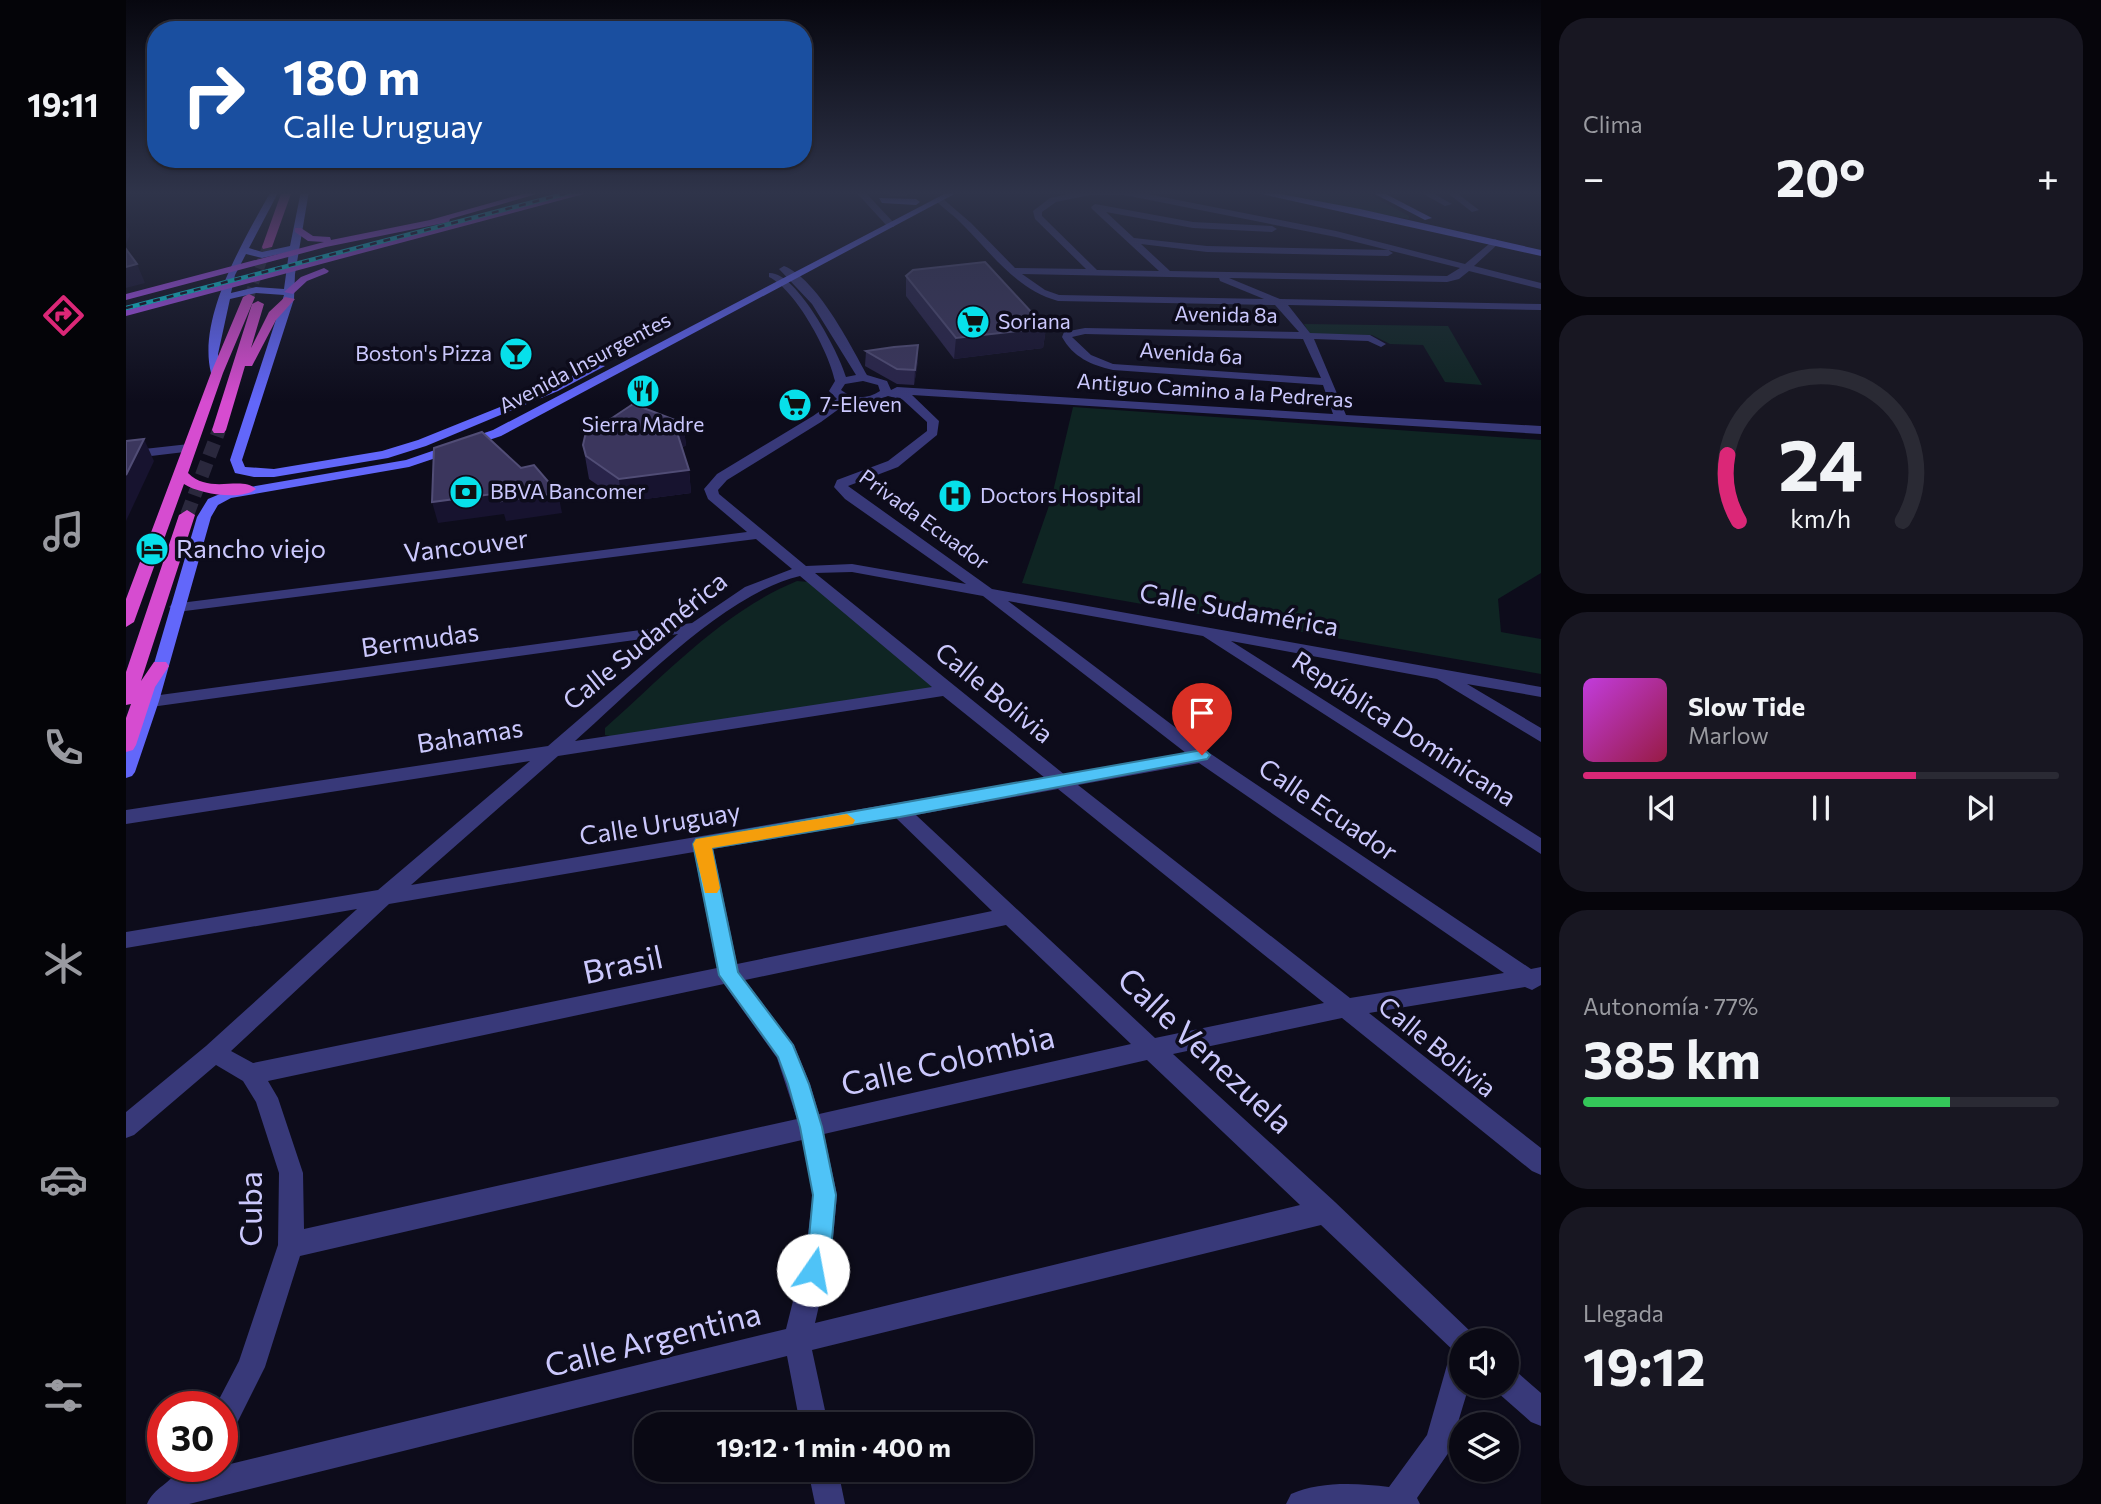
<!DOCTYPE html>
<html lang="es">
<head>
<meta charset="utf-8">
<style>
	:root { --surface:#0a0914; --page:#181722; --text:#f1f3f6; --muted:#999aa0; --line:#2a2a34; --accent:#db2777 }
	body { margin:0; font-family:Commissioner,sans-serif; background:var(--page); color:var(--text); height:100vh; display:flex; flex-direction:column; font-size:26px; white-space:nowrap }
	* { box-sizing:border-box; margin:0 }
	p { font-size:23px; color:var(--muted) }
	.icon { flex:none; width:38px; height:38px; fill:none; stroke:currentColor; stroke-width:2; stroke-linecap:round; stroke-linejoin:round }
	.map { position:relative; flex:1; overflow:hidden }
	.side { display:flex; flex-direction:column; gap:18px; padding:18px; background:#06050b; width:560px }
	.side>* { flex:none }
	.banner { position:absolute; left:21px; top:21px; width:665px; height:147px; border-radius:28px; box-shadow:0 2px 5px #0004,0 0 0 2px var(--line); background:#1a4fa0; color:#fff; overflow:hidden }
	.fabs { position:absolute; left:1323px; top:1328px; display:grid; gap:14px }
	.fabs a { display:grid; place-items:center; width:70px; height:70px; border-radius:50%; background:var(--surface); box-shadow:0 2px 5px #0004,0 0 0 2px var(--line); font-size:35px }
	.speed { position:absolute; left:21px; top:1391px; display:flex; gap:14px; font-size:35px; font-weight:700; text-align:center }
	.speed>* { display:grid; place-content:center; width:91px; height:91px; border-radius:50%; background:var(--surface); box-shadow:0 2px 5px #0004,0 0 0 2px var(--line); line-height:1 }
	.speed .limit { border:10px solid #d22; background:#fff; color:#111 }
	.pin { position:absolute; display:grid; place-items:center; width:60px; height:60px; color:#fff; margin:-72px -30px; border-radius:50% 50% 50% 0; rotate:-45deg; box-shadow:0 0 7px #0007 }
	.pin .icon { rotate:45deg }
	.me { position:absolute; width:77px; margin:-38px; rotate:12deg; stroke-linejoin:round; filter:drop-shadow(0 0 5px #0008) }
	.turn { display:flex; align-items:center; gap:24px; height:147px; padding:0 21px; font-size:32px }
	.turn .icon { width:91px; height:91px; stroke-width:2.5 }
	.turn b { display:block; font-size:49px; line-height:60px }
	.big { font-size:52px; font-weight:700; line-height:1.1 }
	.side .card { flex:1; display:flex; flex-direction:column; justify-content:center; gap:10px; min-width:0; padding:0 24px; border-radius:28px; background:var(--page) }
	.side .dial { align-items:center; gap:0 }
	.dial svg { height:182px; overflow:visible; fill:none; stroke:var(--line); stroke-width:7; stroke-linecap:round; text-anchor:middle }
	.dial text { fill:var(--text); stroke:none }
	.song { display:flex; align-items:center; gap:21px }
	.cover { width:84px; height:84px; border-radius:10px; background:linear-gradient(135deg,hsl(290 70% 55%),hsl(340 70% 35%)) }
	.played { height:7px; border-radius:4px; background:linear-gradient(90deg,var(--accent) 70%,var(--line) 70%) }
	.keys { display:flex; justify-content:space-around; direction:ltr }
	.heat { display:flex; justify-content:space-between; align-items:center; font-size:38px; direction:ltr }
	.charge { height:10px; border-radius:5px; background:linear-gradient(90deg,#34c759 77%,var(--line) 0) }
	.trip { position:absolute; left:508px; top:1412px; width:399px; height:70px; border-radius:28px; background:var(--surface); box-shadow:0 2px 5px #0004,0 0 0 2px var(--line); font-weight:700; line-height:70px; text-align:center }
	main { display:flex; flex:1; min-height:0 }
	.tab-bar { display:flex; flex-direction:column; width:126px; justify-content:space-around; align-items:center; background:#040408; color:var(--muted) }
	.tab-bar .icon { width:49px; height:49px }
	.tab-bar .current { color:var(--accent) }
	.tab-bar b { font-size:32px; color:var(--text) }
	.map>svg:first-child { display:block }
</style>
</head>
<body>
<main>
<nav class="tab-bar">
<b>19:11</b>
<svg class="icon current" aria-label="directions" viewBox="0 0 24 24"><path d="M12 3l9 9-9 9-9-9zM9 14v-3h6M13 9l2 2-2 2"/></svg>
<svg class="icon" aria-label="music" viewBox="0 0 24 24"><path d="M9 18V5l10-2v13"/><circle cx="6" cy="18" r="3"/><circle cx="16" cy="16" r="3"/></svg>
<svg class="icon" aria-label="phone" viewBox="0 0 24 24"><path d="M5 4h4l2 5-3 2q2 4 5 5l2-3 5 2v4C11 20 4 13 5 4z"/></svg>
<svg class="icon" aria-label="climate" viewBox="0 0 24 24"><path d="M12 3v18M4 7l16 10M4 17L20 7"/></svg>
<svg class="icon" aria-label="car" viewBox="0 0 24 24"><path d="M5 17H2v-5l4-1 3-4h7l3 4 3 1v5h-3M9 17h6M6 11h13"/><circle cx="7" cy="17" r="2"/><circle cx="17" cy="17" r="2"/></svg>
<svg class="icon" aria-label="filters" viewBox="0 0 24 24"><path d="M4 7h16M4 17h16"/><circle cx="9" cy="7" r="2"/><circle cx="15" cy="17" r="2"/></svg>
</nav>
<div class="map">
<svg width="1415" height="1504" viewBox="0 0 1415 1504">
	<rect width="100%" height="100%" fill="#0d0c1b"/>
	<g fill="#0f2523">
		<polygon points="1132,191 1238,191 1283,216 1283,219"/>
		<polygon points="1178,324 1322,326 1356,385 1319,382 1297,345 1264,344 1246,335 1184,334"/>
		<polygon points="947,407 1415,440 1415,573 1372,599 1375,632 1415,639 1415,674 896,583 925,500"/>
		<path d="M671,581L683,582L808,686L801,689L488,737L479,735V728C539,675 596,612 671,581Z"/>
	</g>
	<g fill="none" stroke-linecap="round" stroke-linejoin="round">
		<polyline stroke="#2a283d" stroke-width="10" stroke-dasharray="10 5" stroke-linecap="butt" points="123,297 141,247"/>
		<polyline stroke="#2a283d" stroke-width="14" stroke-dasharray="14 7" stroke-linecap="butt" points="61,515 93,430"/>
		<g fill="#383979" fill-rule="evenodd">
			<path d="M955,191H1006L1210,231L1339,264L1369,239L1374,242L1372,244L1348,266L1415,283V289L1343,271L1333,279L1321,282L1103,278L1154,299L1415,304V310L1162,305L1184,333L1244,335L1260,344L1255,347L1242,341L1188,339L1220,415L1415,426V434L786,395L813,421L811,435L772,467L722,486L866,589L1415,687V697L1341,684L1415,728V742L1311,679L1105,641L1415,838V854L1077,636L882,601L1082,752L1405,969L1415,967V985L1406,990L1399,987L1243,1013L1415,1148V1175L1406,1171L1216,1018L1047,1054L1209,1202L1345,1332L1348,1340H1335V1386H1343L1323,1452L1291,1498L1294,1504H1160L1165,1494C1194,1481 1232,1483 1263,1487L1301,1435L1321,1365L1325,1355L1330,1353L1195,1225L686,1350L702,1424H674L661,1356L63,1504H21C28,1487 45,1484 55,1466H86L85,1469L96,1466L660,1329L680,1249L687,1195L676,1140L174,1256L139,1367L106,1433L96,1437V1407H89L113,1361L152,1245L153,1173L130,1102L117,1081L90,1065L8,1135L0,1138V1112L80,1046L231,909L0,948V932L252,890L404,761L0,824V810L422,746L552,634L25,707L19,705L17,701L19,697L566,623L619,587L666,569L630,539L51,612L43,607L46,604L621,532L582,499L578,489L591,474L687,416L711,399L703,391L709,381C703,352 670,290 643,277V273C670,271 713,352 720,377L730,375L686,304L653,269L658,266C691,279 724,344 741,375L761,381L765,390L771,387L1207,414L1197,385L987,370C965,365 947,357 936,337L938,332L959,328L1173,332L1149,305L932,301C890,289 867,255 838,226C829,216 818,209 809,200L816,198L845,223L889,268L960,269L909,219L907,211L924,198ZM964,195H998L1210,237L1334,268L1321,276L1044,271L1015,244L1081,252L1262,256L1267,253L1262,250L1081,246L1008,238L980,212L1067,228L1146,232L1151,229L1146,226L1067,222L969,204L965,207L966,209L1033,271L971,270L916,216V212L930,202ZM896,274L1093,278L1094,281L1138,299L933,295L919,290ZM959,334L1177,339L1195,378L987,364L965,355L946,337ZM737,381L752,385L754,391C741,399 728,400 715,390L719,384ZM762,396L777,400L801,422V431L762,461L711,480L708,487L719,499L840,584L726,564L680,566L593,494L592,490L601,480L695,422L721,403L741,404ZM726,572L857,596L1060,753L939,775L689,573ZM674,576L806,687L449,741C507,690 599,593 674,576ZM817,696L919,778L285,885L432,756ZM1073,763L1378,973L1224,998L952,785ZM932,789L1198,1003L1029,1038L790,815ZM770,818L866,911L611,964L587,849ZM568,852L591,968L127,1063L105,1051L263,904ZM880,925L1005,1044L693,1114L684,1084L668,1045L619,980ZM598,984L651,1058L671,1119L178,1229L177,1173L152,1098L142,1081ZM1021,1060L1174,1205L689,1323L706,1249L711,1195L698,1134Z"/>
			<polygon points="1292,191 1303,191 1326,204 1319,206"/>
			<polygon points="1319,191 1328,191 1353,210 1346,212"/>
			<polygon points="63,444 69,448 67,451 0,459 0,451"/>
			<polygon points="1381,1368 1391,1372 1415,1393 1415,1426 1405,1422 1371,1392 1369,1386 1381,1386"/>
			<polygon points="682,1470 712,1470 719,1504 689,1504"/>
		</g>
		<polygon fill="#383979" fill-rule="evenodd" points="729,191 738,191 768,223 768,227 762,227"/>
		<g fill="#6267fa" fill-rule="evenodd">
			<path d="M145,191H153L123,248L136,252L164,246L175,191H183L169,274L168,299L116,460L119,467L148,469L256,451L292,440L424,387L469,364L479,366L432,391L300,446L262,458L148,477H128L109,473L104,460L158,295L130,293L104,299L92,354L95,375L85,373C71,317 118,240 145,191ZM163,252L158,289L130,287L105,293L109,275L120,254L136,258Z"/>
			<polygon points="824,191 834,191 375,436 283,467 105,498 92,505 85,517 33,701 9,772 6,776 0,778 0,747 17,701 71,517 82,499 101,491 280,460 367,430"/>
			<polygon points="1122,191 1139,191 1234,209 1415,250 1415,256"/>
			<polygon points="1243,191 1254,191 1306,218 1299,220"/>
			<polygon points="753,198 790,199 794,202 790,205 756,203"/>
		</g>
		<g fill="#b252fa" fill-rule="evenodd">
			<polygon points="407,191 421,191 324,219 323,222 200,247 0,300 0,294 198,242 182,241 169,232 169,228 175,228 187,236 204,237 205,240 304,220"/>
			<polygon points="455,191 469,191 0,316 0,310"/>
			<polygon points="198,268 203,271 201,273 181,281 167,294 158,292 175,277"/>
		</g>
		<g fill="#d64cd0" fill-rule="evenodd">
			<polygon points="156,191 166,191 146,247 137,249 136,247"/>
			<path d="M123,294L129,297L97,373L62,473C84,495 115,475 130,489C116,501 73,494 58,484L8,622L0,627V599L85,373L117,297Z"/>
			<polygon points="159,297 169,299 150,320 126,366 119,366 100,430 98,433 88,433 86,430 126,304 132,301 138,304 125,348 143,312"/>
			<polygon points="61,510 69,515 15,681 28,662 40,662 43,666 29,687 10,745 7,750 0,752 0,718 5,704 0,705 0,672 53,515"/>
		</g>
		<defs>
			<polyline id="rail" points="0,308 450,191"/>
		</defs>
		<use href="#rail" stroke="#07e0ea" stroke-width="4.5"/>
		<use href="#rail" stroke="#0d0c1b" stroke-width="2.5" stroke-dasharray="7" stroke-linecap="butt"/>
	</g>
	<g fill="#29244a">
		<polygon points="760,191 781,191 781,196 764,196"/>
		<polygon points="780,276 920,328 917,348 828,359 780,296"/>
		<polygon points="740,351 792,361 788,385 771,384 739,366"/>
		<polygon points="557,423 560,445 556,448 563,470 565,493 496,502 463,479 457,445"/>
	</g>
	<g fill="#17132f">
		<polygon points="0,225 4,235 0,244"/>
		<polygon points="11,264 19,283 0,288 0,267"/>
		<polygon points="920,328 917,348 828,359 830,338"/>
		<polygon points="792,345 792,361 788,385 789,370"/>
		<polygon points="557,423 560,445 552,451 550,429"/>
		<polygon points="18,439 28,461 0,521 0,475"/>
		<polygon points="563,470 565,493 496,502 493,479"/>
		<polygon points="374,493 432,493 436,513 380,521 378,514 312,523 306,502"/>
	</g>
	<g fill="#3b365d" stroke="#514d76" stroke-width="2">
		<polygon points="0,249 11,264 0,267"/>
		<polygon points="859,262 920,328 830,338 780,276 787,270"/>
		<polygon points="792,345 789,370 771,369 740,351 768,347"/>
		<polygon points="507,404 557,423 550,429 563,470 493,479 460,456 457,445 459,436"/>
		<polygon points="356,432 395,468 408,465 432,493 375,501 374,493 306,502 308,448"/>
		<polygon points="18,439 0,475 0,441"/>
	</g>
	<linearGradient id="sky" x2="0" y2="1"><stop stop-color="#07070f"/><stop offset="0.48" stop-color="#2f344a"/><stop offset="1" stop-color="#2f344a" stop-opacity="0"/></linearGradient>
	<rect width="1415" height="402" fill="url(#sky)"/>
	<polygon fill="#4fc3f7" stroke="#337fa1" stroke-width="2" points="1076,750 1081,752 1084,755 1081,759 774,817 586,848 612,972 667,1045 683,1084 696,1127 710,1195 705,1249 696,1278 687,1282 679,1278 676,1270 682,1249 687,1195 674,1127 662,1084 652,1057 593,975 567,844 570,839"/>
	<polygon fill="#f59e0b" points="721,814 729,820 727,824 586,848 594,888 591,893 579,893 567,844 570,839"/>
	<defs>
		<symbol id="supermarket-disc" viewBox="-11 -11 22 22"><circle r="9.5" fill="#07e0ea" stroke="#0d0c1b"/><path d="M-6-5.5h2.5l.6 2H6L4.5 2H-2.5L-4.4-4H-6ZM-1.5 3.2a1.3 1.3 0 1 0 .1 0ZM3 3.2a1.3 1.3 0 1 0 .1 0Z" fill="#111"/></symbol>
		<symbol id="bar-disc" viewBox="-11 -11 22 22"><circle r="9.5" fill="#07e0ea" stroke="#0d0c1b"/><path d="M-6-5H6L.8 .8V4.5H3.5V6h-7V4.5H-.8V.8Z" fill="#111"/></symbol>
		<symbol id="restaurant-disc" viewBox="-11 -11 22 22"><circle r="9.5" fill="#07e0ea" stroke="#0d0c1b"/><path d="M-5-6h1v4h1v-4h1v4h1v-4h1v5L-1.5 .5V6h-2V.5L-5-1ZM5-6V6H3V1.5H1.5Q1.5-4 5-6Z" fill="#111"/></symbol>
		<symbol id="bank-disc" viewBox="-11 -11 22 22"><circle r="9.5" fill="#07e0ea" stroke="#0d0c1b"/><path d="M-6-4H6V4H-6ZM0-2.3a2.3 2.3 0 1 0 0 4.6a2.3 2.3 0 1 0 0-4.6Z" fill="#111"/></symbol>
		<symbol id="hospital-disc" viewBox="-11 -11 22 22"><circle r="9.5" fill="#07e0ea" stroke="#0d0c1b"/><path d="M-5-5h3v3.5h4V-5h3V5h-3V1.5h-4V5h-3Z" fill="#111"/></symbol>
		<symbol id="hotel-disc" viewBox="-11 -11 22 22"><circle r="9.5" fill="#07e0ea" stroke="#0d0c1b"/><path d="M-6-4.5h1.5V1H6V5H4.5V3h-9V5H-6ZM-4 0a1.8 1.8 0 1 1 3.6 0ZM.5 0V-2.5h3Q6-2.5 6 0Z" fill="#111"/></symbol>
	</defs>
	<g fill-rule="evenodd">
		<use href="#supermarket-disc" x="828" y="303" width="38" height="38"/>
		<use href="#bar-disc" x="371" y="335" width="38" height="38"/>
		<use href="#restaurant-disc" x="498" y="372" width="38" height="38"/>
		<use href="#supermarket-disc" x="650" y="386" width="38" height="38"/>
		<use href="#bank-disc" x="321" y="473" width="38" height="38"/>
		<use href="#hospital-disc" x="810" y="477" width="38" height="38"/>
		<use href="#hotel-disc" x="7" y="530" width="38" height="38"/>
	</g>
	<g text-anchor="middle" stroke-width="7" stroke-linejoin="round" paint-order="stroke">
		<g font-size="21" fill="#cbc8fd" stroke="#0d0c1b">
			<text transform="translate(1100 315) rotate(1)" y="7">Avenida 8a</text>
			<text transform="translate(1065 354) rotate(4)" y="7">Avenida 6a</text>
			<text transform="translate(459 363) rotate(-28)" y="7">Avenida Insurgentes</text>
			<text transform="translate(1089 391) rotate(4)" y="7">Antiguo Camino a la Pedreras</text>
			<text transform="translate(798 520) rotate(36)" y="7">Privada Ecuador</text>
		</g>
		<g font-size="21" fill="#cbc8fd" stroke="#0d0c1b" text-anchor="start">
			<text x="872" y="329">Soriana</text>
			<text x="366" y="361" text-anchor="end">Boston's Pizza</text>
			<text x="694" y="412">7-Eleven</text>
			<text x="517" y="432" text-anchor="middle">Sierra Madre</text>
			<text x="364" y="499">BBVA Bancomer</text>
			<text x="854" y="503">Doctors Hospital</text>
		</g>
		<g font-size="26" fill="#cbc8fd" stroke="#0d0c1b">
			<text transform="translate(340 546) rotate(-7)" y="9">Vancouver</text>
			<text transform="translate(1113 610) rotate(10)" y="9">Calle Sudamérica</text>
			<text transform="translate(294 640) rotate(-8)" y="9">Bermudas</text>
			<text transform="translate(519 641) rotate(-39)" y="9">Calle Sudamérica</text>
			<text transform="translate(868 693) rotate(39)" y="9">Calle Bolivia</text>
			<text transform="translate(1278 729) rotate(33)" y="9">República Dominicana</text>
			<text transform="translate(344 736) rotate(-9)" y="9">Bahamas</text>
			<text transform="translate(1202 810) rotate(34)" y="9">Calle Ecuador</text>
			<text transform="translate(534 824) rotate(-9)" y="9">Calle Uruguay</text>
			<text transform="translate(1311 1047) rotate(39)" y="9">Calle Bolivia</text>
		</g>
		<g font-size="26" fill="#cbc8fd" stroke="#0d0c1b" text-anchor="start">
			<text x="50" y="558">Rancho viejo</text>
		</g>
		<g font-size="32" fill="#cbc8fd" stroke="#0d0c1b">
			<text transform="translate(497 965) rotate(-12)" y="11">Brasil</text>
			<text transform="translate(1079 1051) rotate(43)" y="11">Calle Venezuela</text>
			<text transform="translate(822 1061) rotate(-13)" y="11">Calle Colombia</text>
			<text transform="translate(125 1209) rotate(-90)" y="11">Cuba</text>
			<text transform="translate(527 1340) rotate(-14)" y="11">Calle Argentina</text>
		</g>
	</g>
</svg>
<div class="fabs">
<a><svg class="icon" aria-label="sound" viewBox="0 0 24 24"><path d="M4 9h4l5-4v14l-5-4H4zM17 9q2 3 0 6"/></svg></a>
<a><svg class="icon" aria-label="layers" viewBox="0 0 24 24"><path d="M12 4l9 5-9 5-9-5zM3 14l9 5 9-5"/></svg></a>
</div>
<div class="speed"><div class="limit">30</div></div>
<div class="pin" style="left:1076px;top:755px;background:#d93025"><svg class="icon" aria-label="arrive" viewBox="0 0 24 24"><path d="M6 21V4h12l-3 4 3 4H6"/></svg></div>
<svg class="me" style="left:687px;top:1270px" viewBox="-20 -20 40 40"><circle r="19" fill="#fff"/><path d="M0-13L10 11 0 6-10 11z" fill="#4fc3f7"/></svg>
<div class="trip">19:12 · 1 min · 400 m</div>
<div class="banner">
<div class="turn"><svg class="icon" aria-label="right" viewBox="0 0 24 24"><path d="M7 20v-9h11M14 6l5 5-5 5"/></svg><div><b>180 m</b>Calle Uruguay</div></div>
</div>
</div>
<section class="side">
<div class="card"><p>Clima</p>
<div class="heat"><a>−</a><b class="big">20°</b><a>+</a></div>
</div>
<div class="card dial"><svg viewBox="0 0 100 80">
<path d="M14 69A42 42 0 1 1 86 69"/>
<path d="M14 69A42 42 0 0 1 9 40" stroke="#db2777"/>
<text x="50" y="56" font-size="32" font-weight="700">24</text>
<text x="50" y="72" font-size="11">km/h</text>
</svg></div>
<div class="card">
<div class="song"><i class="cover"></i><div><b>Slow Tide</b><p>Marlow</p></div></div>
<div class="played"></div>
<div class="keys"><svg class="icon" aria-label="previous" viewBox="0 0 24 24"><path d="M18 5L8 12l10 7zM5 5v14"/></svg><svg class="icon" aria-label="pause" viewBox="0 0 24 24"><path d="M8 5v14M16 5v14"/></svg><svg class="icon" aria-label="next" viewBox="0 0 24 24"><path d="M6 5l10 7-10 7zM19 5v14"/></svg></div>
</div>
<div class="card"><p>Autonomía · 77%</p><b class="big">385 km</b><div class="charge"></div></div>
<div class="card"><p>Llegada</p><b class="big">19:12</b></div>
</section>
</main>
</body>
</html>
